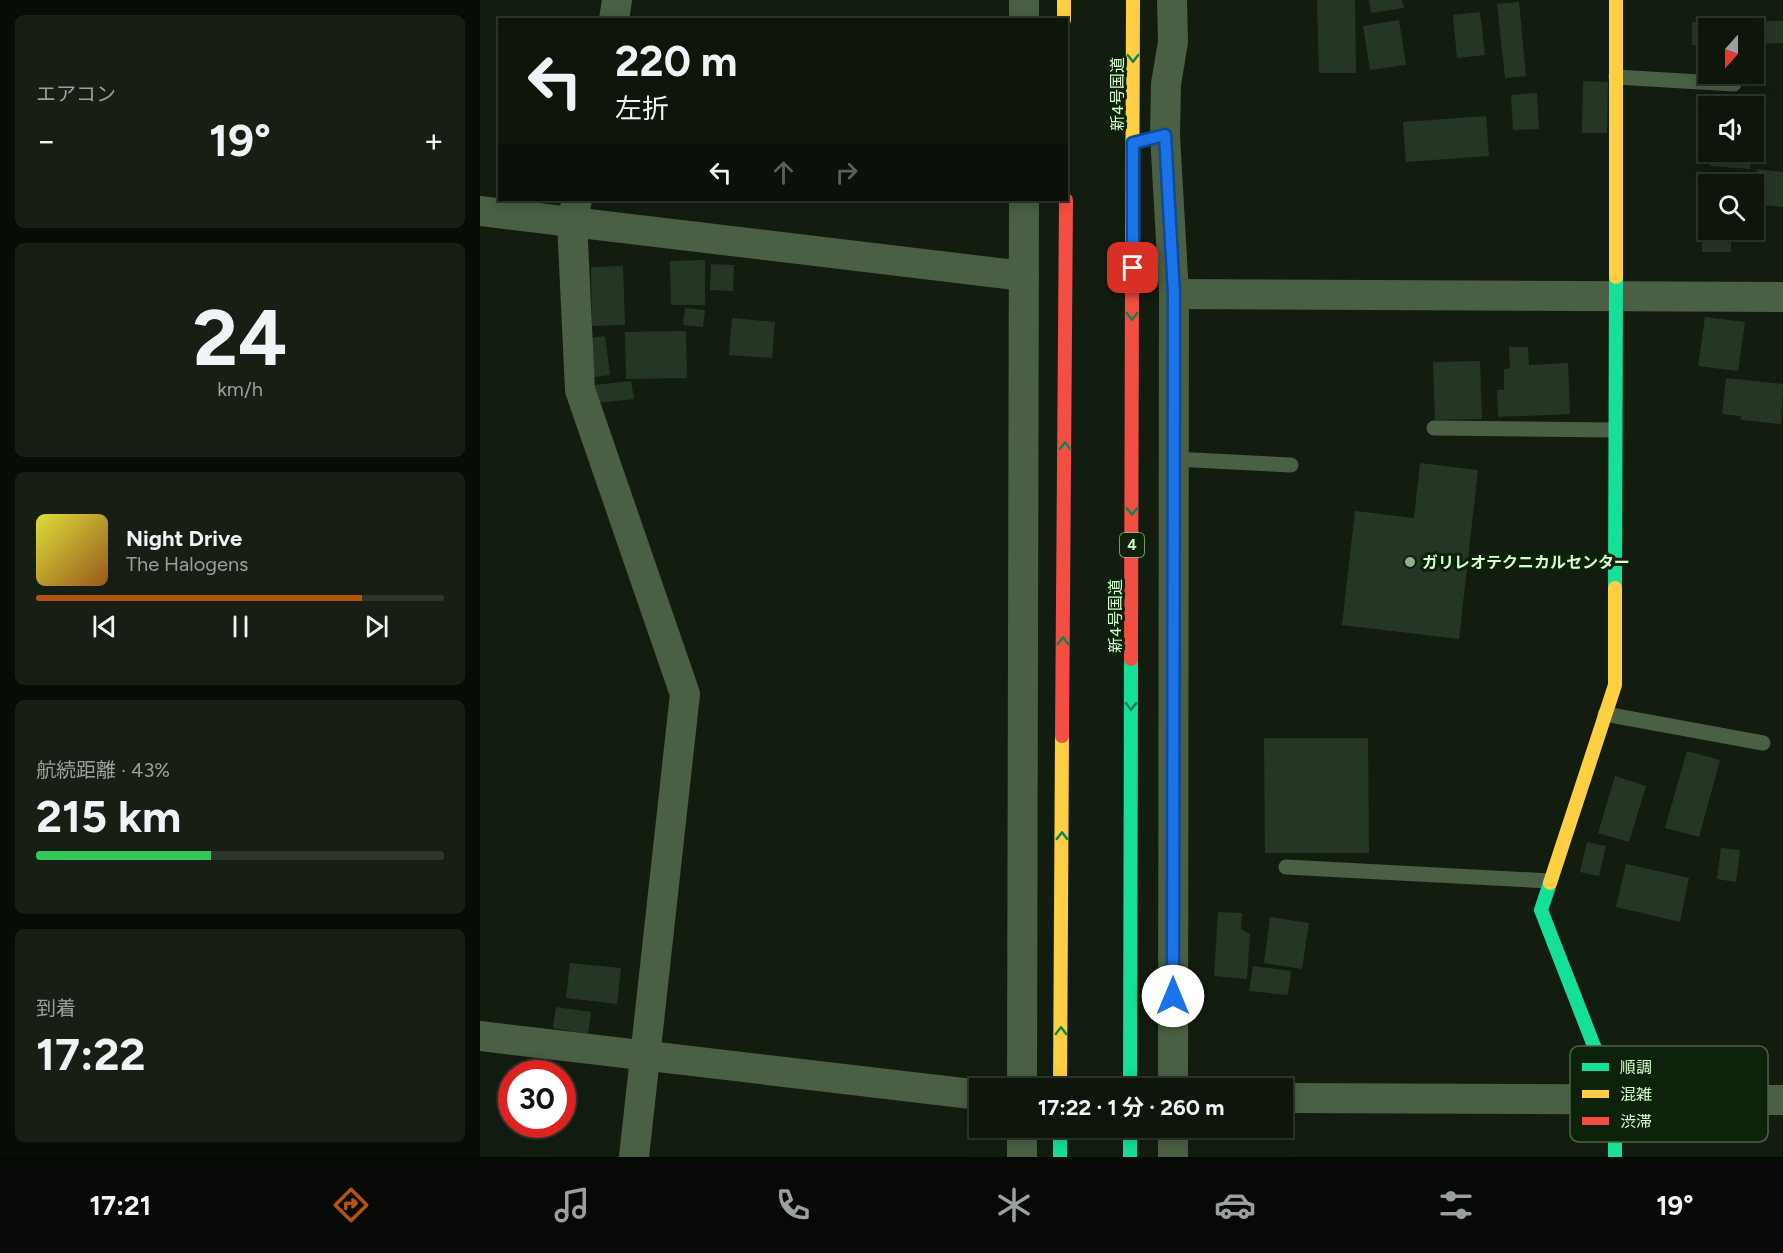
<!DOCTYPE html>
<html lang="ja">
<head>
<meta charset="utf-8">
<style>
	:root { --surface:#0e160c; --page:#171f15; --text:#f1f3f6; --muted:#9b9f9d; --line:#2e352d; --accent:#b45309 }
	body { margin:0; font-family:Figtree,"Noto Sans JP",sans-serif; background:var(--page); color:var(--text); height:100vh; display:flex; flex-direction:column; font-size:22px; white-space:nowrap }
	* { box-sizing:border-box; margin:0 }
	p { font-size:20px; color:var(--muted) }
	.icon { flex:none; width:33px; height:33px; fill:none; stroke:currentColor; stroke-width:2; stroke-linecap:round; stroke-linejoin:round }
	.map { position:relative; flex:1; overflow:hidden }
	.details { display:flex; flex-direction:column; gap:15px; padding:15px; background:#080c07; width:480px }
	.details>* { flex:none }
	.guide { position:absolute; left:18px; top:18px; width:570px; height:183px; border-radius:0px; box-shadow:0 3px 15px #0003,0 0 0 2px var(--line); background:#0e160c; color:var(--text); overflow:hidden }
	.needle { width:39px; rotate:201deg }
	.tools { position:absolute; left:1218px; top:18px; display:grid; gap:12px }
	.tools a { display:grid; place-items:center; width:66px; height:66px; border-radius:0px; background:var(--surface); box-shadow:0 3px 15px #0003,0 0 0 2px var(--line); font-size:30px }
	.speed { position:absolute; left:18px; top:1060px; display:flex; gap:12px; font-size:30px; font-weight:700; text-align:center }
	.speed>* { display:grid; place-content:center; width:78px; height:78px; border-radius:50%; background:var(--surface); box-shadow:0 3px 15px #0003,0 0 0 2px var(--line); line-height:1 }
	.speed .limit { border:9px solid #d22; background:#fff; color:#111 }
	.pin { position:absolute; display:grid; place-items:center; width:51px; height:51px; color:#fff; margin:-26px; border-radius:12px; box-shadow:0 3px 9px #0006 }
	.me { position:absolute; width:66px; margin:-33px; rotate:0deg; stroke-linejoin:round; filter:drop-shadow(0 0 4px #0008) }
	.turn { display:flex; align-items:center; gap:21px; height:126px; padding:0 18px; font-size:27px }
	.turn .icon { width:78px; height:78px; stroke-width:2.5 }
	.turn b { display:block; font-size:42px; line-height:51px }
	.lanes { display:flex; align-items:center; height:57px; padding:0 18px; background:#0003; justify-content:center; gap:30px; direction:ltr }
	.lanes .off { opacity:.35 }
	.big { font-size:45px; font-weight:700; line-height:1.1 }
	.details .widget { flex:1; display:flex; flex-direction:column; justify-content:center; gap:9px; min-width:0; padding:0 21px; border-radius:9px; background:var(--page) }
	.details .dial { align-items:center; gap:0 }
	.dial b { font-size:78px; line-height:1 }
	.song { display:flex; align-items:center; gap:18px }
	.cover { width:72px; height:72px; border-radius:9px; background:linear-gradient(135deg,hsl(60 70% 55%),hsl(30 70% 35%)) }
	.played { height:6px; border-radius:3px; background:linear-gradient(90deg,var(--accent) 80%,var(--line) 80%) }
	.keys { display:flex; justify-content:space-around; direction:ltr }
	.heat { display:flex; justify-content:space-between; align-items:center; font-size:33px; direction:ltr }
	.charge { height:9px; border-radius:4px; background:linear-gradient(90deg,#34c759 43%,var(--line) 0) }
	.trip { position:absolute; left:489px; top:1078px; width:324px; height:60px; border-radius:0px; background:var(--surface); box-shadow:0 3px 15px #0003,0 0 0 2px var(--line); font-weight:700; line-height:60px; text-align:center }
	.tab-bar { display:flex; height:96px; justify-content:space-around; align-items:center; background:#060905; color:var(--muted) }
	.tab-bar .icon { width:42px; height:42px }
	.tab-bar .active { color:var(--accent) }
	.tab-bar b { font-size:27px; color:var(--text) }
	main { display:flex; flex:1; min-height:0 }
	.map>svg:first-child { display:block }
</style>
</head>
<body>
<main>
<section class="details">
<div class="widget"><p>エアコン</p>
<div class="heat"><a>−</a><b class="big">19°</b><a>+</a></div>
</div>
<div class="widget dial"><b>24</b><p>km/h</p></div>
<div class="widget">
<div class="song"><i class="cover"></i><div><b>Night Drive</b><p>The Halogens</p></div></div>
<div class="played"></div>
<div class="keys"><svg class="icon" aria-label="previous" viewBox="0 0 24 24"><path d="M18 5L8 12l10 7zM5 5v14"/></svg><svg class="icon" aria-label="pause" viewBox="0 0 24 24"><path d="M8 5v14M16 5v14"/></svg><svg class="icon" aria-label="next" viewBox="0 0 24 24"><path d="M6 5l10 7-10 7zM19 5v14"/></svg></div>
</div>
<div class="widget"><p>航続距離 · 43%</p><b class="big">215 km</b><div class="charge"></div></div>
<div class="widget"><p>到着</p><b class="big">17:22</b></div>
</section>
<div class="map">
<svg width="1303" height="1157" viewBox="0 0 1303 1157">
	<rect width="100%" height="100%" fill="#121d10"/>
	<g fill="#263625">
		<polygon points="837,0 875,0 876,73 839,73"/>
		<polygon points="889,0 922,0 924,8 891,13"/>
		<polygon points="1039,2 1046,76 1025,78 1017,4"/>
		<polygon points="1000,12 1005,55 977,58 973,15"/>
		<polygon points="919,20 926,65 890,70 883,26"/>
		<polygon points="1303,21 1303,43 1274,44 1274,28 1228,28 1228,45 1212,45 1212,22"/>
		<polygon points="1103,81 1128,82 1127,133 1102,133"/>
		<polygon points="1057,93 1059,129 1033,130 1031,95"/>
		<polygon points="1233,94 1273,96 1273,106 1233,106"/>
		<polygon points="1006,116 1009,156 926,162 923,122"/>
		<polygon points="1230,152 1271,152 1270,169 1230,166"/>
		<polygon points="1277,169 1303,172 1303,207 1274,204"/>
		<polygon points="1224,184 1228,184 1228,215 1220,214"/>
		<polygon points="1223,230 1251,230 1251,252 1222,252"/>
		<polygon points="225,260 225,305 191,305 190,261"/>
		<polygon points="231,264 254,265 253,291 230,290"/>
		<polygon points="143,266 145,325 112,326 111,267"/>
		<polygon points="205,308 225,310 223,327 203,325"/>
		<polygon points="1225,317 1265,322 1258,371 1218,366"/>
		<polygon points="252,318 295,322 292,358 249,355"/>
		<polygon points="206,331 207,378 146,379 145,332"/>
		<polygon points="125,336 130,375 114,377 109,338"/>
		<polygon points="1029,347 1048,347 1049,365 1088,363 1090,414 1018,417 1017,390 1024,390 1024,369 1030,368"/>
		<polygon points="1000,361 1002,419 955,420 953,362"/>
		<polygon points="1246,378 1303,384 1301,424 1261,420 1261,416 1242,414"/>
		<polygon points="151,381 154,399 117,403 114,385"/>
		<polygon points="940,463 998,470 979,639 862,625 875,511 934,518"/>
		<polygon points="784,738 888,738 889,853 785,853"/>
		<polygon points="1207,751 1240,760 1219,837 1185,828"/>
		<polygon points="1135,776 1166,786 1149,842 1118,833"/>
		<polygon points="1107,842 1126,846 1119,876 1100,872"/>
		<polygon points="1241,848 1260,850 1256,882 1237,879"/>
		<polygon points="1146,864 1209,878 1200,922 1136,907"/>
		<polygon points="738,912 762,913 761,929 770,934 767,979 734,976"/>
		<polygon points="790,917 829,923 822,969 784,963"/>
		<polygon points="90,963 141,968 137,1004 86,998"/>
		<polygon points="773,966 811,971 808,995 769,991"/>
		<polygon points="76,1007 111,1012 108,1034 73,1028"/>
	</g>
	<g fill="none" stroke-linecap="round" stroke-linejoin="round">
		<g stroke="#4a5f44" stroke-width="15">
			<polyline points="1136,77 1254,84"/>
			<polyline points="954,428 1135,430"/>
			<polyline points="694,459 811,465"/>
			<polyline points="1125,714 1283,743"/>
			<polyline points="806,867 1070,881"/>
		</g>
		<g stroke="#4a5f44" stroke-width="30">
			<polyline points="692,0 693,42 686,84 685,135 694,294 693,1089"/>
			<polyline points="134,20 137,0"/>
			<polyline points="544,20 544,0"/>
			<polyline points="97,200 92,221 100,390 205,694 154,1157"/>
			<polyline points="0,211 544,276"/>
			<polyline points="694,294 1303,297"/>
			<polyline points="0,1036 500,1095"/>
			<polyline points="542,1089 544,200"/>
			<polyline points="802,1098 1303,1100"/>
			<polyline points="542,1128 542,1157"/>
			<polyline points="693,1157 693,1128"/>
		</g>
		<g stroke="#16e098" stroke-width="14">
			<polyline points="1135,588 1136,277"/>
			<polyline points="1070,883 1061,910 1135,1100 1135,1157"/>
			<polyline points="650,1089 651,659"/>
			<polyline points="580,1128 580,1157"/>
			<polyline points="650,1128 650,1157"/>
		</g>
		<g stroke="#ffcf43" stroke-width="14">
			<polyline points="584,0 584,20"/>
			<polyline points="1136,277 1136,0"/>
			<polyline points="652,279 653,0"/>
			<polyline points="1070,883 1135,685 1135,588"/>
			<polyline points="580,1089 582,736"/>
		</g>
		<g stroke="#f24e42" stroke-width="14">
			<polyline points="651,659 652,279"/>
			<polyline points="582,736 586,200"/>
		</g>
	</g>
	<defs><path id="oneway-chevron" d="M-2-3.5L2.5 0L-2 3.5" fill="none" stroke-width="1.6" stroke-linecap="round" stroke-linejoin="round" transform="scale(1.5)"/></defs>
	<g stroke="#128152">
		<use href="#oneway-chevron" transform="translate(653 58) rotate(90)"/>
		<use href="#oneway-chevron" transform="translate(652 316) rotate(90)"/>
		<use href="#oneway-chevron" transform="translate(585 446) rotate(-90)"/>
		<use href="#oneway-chevron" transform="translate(652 511) rotate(90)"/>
		<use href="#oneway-chevron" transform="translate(583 641) rotate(-90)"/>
		<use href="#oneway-chevron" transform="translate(651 706) rotate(90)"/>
		<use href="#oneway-chevron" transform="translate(582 836) rotate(-90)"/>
		<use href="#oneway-chevron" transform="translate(581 1031) rotate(-90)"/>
	</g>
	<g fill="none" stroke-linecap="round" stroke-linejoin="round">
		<defs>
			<polyline id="route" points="653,268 653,143 685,135 694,294 693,996"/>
		</defs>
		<use href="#route" stroke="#114b97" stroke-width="15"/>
		<use href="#route" stroke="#1a73e8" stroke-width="10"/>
	</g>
	<circle fill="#91b08b" stroke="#0e220b" stroke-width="2" cx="930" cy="562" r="6"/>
	<g text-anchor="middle" stroke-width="6" stroke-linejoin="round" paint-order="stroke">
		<rect fill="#0e220b" stroke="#99bd93" stroke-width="1.5" x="640" y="533" width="24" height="24" rx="4.5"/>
		<g font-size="15" font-weight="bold" fill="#d5ffcd">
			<text x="652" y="550">4</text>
		</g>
		<g font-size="16" fill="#d5ffcd" stroke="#0e220b">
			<text transform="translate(637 94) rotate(-90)" y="6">新4号国道</text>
			<text transform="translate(635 616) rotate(-90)" y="6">新4号国道</text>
		</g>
		<g font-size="16" font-weight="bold" fill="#d5ffcd" stroke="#0e220b" text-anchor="start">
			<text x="942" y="568">ガリレオテクニカルセンター</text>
		</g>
	</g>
	<rect x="1090" y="1046" width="198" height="96" rx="9" fill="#0e220b" stroke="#4a6445" stroke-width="1.5"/>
	<rect x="1102" y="1063" width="27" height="8" fill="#16e098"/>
	<rect x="1102" y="1090" width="27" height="8" fill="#ffcf43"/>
	<rect x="1102" y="1117" width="27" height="8" fill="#f24e42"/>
	<g font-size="16" fill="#d5ffcd">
		<text x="1140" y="1073">順調</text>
		<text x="1140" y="1100">混雑</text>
		<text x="1140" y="1127">渋滞</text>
	</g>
</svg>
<div class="tools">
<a><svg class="needle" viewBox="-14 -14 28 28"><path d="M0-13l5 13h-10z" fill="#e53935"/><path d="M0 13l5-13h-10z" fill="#9b9f9d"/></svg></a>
<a><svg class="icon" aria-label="sound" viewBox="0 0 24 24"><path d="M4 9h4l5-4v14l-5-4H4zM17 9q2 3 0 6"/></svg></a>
<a><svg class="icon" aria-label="search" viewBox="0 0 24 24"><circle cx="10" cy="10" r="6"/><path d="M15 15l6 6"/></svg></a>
</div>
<div class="speed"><div class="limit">30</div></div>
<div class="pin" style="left:653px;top:268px;background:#d93025"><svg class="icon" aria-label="arrive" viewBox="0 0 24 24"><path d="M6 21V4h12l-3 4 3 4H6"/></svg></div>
<svg class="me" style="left:693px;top:996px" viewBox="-20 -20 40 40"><circle r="19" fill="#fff"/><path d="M0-13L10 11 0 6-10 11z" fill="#1a73e8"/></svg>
<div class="trip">17:22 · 1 分 · 260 m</div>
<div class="guide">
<div class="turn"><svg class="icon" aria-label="left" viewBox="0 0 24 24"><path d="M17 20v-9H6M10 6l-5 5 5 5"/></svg><div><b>220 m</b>左折</div></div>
<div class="lanes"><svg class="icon" aria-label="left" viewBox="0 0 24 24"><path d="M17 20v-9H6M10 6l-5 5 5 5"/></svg><svg class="icon off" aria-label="ahead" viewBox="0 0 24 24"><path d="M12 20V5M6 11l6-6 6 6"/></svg><svg class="icon off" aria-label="right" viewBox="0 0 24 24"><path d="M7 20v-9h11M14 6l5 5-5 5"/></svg></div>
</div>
</div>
</main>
<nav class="tab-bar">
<b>17:21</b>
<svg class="icon active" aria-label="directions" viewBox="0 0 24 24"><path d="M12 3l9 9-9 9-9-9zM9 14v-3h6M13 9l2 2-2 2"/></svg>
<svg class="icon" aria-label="music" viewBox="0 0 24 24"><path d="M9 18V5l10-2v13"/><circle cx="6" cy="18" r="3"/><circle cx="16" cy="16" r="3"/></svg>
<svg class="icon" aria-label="phone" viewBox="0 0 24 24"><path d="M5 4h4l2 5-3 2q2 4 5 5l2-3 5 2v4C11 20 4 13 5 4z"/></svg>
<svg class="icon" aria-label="climate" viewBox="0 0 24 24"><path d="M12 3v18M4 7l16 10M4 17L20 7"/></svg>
<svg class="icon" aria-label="car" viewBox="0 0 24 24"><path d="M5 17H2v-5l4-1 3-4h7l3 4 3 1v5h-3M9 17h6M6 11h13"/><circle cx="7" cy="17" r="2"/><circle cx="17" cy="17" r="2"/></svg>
<svg class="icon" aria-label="filters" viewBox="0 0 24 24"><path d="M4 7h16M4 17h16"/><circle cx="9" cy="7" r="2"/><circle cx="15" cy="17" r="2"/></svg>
<b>19°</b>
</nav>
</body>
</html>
